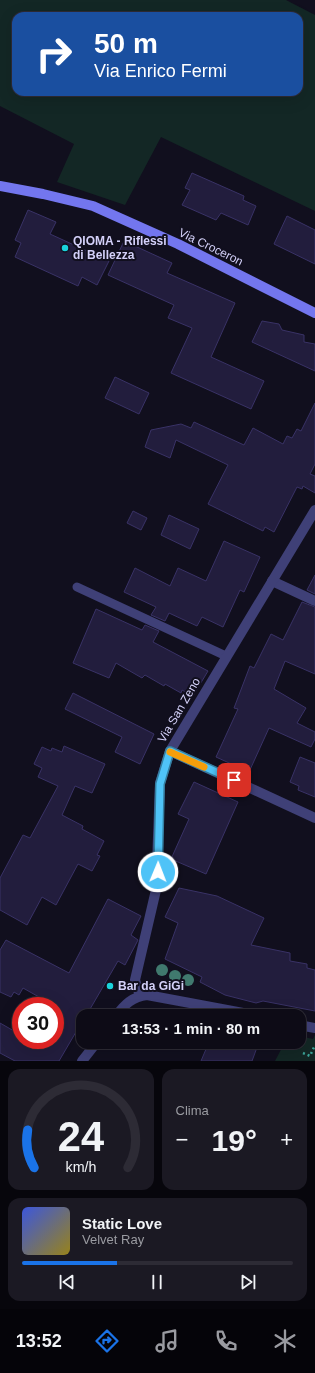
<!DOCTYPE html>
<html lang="it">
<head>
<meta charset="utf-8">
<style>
	:root { --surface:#0d0b16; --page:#1b1923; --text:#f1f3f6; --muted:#9a9ba1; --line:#2d2b35; --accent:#1a73e8 }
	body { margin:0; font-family:Helvetica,sans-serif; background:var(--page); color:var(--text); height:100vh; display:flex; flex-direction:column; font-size:15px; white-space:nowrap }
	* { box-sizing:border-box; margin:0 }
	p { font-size:13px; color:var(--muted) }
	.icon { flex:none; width:22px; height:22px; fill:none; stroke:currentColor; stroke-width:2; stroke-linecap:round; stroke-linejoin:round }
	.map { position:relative; height:1061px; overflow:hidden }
	.sheet { display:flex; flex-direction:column; gap:8px; padding:8px; background:#07060c; flex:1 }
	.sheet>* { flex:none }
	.top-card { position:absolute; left:12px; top:12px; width:291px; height:84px; border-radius:12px; box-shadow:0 4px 16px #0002,0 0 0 1px var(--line); background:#1a4fa0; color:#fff; overflow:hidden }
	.speed { position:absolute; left:12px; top:997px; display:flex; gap:8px; font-size:20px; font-weight:700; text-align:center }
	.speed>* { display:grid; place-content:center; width:52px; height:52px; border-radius:50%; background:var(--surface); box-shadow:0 4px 16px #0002,0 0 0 1px var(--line); line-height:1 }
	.speed .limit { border:6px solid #d22; background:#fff; color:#111 }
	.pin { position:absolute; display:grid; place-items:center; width:34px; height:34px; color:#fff; margin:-17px; border-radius:8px; box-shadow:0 2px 6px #0006 }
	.me { position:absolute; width:44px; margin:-22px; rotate:1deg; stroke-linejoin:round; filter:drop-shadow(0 0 3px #0008) }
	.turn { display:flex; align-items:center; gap:14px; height:84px; padding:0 16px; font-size:18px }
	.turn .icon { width:52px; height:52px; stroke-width:2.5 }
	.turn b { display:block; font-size:28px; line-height:34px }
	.big { font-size:30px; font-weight:600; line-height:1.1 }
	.sheet .tile { flex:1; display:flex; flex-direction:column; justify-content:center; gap:6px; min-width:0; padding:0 14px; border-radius:12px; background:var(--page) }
	.sheet .dial { align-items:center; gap:0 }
	.dial svg { height:104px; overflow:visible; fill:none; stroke:var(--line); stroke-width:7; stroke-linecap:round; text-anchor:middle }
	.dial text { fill:var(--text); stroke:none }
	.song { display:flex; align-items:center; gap:12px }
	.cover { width:48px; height:48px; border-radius:6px; background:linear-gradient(135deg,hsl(230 70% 55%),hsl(50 70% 35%)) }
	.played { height:4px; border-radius:2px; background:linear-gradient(90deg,var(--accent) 35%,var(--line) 35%) }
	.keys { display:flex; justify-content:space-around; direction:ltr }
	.heat { display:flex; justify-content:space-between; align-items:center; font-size:22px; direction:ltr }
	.sheet .tiles { flex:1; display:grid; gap:8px; grid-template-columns:1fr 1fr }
	.tile:last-child { grid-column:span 2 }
	.trip { position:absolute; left:76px; top:1009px; width:230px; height:40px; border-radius:12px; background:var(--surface); box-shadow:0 4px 16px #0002,0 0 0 1px var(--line); font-weight:600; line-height:40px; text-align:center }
	.tabs { display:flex; height:64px; justify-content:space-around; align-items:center; background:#050409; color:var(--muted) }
	.tabs .icon { width:28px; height:28px }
	.tabs .on { color:var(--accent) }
	.tabs b { font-size:18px; color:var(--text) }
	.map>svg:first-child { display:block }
</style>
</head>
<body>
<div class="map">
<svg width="315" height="1061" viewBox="0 0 315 1061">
	<rect width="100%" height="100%" fill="#110f1e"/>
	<g fill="#132725" fill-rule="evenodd">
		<path d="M0,0H286L315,15V211L161,137L125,205L57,182L74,144L0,106ZM16,16H299V92H16Z"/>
		<polygon points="315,1035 315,1061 275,1061 285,1042 299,1042 299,1036 313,1039"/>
	</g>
	<g fill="#221d3d" stroke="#393266">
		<polygon points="192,173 244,196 243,200 256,206 248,225 221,213 216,220 182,205 190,190 185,188"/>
		<polygon points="28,210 56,222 50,234 109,261 97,285 82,277 78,286 15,257 21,243 15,240"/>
		<polygon points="287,216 315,230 315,264 274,244"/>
		<polygon points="124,241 172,263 167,273 235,303 211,357 264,381 251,409 171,373 192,328 168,318 174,305 108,275"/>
		<polygon points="262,321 279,324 282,330 304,335 304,342 315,344 315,371 252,342"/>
		<polygon points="115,377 149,393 139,414 105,398"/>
		<polygon points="315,403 315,464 310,474 315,476 315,493 303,486 302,489 297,487 274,532 265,527 263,531 208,504 228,465 176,440 170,458 145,447 151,430 181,424 191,428 194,422 244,445 253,428 283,444 287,436 292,438 297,429 301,431"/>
		<polygon points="133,511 147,518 141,530 127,523"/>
		<polygon points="169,515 199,529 190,549 161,535"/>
		<polygon points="224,541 260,557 244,592 240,590 223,627 202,617 197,626 169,613 165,621 151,615 156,607 124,592 135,568 170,586 178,568 206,581"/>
		<polygon points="315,575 315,594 307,590"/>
		<polygon points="302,602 315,607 315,674 285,661 274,689 306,708 297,723 315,732 315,739 311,747 269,728 249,772 216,757 238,709 234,708 250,666 254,668 271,634 283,640"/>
		<polygon points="96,609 142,630 145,625 159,631 153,642 208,671 193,696 182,690 181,693 165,684 164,686 145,675 142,678 116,663 109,678 73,663"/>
		<polygon points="73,693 154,734 140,764 115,752 122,737 65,709"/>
		<polygon points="64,746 105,764 92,793 75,786 62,815 83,826 82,829 104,841 97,855 100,856 92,871 78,864 56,905 42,897 27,925 0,910 0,878 23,835 30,838 58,786 38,777 42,768 34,764 42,747 51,751 52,748 62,752"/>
		<polygon points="300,757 315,763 315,797 298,790 299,786 290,782"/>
		<polygon points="194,782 238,802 206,874 171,859 189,819 178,814"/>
		<polygon points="179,888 217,896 264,918 251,945 290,953 290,961 307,964 307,968 315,970 315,1011 263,1001 256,1003 225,995 200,982 202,977 165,959 178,923 165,917"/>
		<polygon points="108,899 141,916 131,935 138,940 125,965 118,961 86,1016 83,1016 83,1020 59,1061 15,1061 0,1053 0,1023 21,1035 21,1040 55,1040 55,1006 23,988 19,995 14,992 11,997 0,992 0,950 6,940 69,973"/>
		<polygon points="209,1042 259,1042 252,1061 201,1061"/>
	</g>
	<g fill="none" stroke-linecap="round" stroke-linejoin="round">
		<g stroke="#3ba398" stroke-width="2.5" stroke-dasharray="2 3" stroke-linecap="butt">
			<polyline points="156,1016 169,1014"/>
			<polyline points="285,1046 286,1042"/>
			<polyline points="110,1047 115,1042"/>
			<polyline points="303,1053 310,1056 315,1045"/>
		</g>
		<polyline stroke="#3f4077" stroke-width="9" points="77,587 226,656"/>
		<g stroke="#3f4077" stroke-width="10">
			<polyline points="272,581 315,601"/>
			<polyline points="170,751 315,818"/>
			<polyline points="140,996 135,980 156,890 160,783 170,751 315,510"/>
			<path d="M116,1016C125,1004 132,997 147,995L260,1016"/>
			<polyline points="299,1025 315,1028"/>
			<polyline points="82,1061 97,1042"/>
		</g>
		<polyline stroke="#7376ee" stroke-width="10" points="0,186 43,194 93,206 178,244 315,313"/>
	</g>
	<g fill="#40796e">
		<circle cx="162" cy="970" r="6"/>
		<circle cx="175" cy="976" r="6"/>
		<circle cx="188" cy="980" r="6"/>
	</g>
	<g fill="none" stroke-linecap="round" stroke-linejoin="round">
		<defs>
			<polyline id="route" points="158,872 160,784 170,751 234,780"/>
		</defs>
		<use href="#route" stroke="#337fa1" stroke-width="10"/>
		<use href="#route" stroke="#4fc3f7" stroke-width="7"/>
		<polyline stroke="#f59e0b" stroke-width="7" points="170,752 204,767"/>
	</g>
	<g fill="#1ad3dc" stroke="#110f1e" stroke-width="1.5">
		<circle cx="65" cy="248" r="4"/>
		<circle cx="110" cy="986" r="4"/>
	</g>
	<g text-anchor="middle" stroke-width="4" stroke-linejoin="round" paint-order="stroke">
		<g font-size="12" font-weight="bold" fill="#d4d1f9" stroke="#110f1e" text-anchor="start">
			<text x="73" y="245">QIOMA - Riflessi<tspan x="73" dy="14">di Bellezza</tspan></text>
			<text x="118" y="990">Bar da GiGi</text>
		</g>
		<g font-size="12" fill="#d4d1f9" stroke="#110f1e">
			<text transform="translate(211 247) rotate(26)" y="4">Via Croceron</text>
			<text transform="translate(179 710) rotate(-60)" y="4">Via San Zeno</text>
		</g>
	</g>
</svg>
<div class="speed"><div class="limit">30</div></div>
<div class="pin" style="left:234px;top:780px;background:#d93025"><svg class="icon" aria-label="arrive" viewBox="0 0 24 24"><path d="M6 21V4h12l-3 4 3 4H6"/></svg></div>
<svg class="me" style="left:158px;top:872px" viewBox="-20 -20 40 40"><circle r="17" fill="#4fc3f7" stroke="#fff" stroke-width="3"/><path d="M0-11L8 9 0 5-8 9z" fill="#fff"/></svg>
<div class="trip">13:53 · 1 min · 80 m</div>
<div class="top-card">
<div class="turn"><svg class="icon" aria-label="right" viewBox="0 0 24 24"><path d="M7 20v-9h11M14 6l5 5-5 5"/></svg><div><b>50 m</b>Via Enrico Fermi</div></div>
</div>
</div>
<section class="sheet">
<div class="tiles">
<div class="tile dial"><svg viewBox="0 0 100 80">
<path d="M14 69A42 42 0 1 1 86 69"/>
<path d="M14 69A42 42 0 0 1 9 40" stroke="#1a73e8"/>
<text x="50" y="56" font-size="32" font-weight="700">24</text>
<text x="50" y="72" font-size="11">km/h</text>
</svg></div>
<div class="tile"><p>Clima</p>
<div class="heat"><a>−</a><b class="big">19°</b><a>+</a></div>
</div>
<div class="tile">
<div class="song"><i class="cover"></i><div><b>Static Love</b><p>Velvet Ray</p></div></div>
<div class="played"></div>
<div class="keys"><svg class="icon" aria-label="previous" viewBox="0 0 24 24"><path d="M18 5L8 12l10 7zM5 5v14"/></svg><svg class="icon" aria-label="pause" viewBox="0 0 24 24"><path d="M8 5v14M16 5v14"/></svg><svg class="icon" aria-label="next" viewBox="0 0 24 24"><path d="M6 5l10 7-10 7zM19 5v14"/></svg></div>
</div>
</div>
</section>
<nav class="tabs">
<b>13:52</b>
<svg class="icon on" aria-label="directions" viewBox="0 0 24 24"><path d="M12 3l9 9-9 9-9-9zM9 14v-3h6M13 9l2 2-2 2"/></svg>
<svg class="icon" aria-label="music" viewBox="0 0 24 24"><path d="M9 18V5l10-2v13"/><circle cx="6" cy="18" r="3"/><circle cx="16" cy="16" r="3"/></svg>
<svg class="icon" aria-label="phone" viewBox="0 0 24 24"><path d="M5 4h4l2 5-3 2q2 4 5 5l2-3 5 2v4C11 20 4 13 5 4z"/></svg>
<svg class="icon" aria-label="climate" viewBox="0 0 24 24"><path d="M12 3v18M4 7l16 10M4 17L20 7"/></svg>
</nav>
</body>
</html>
